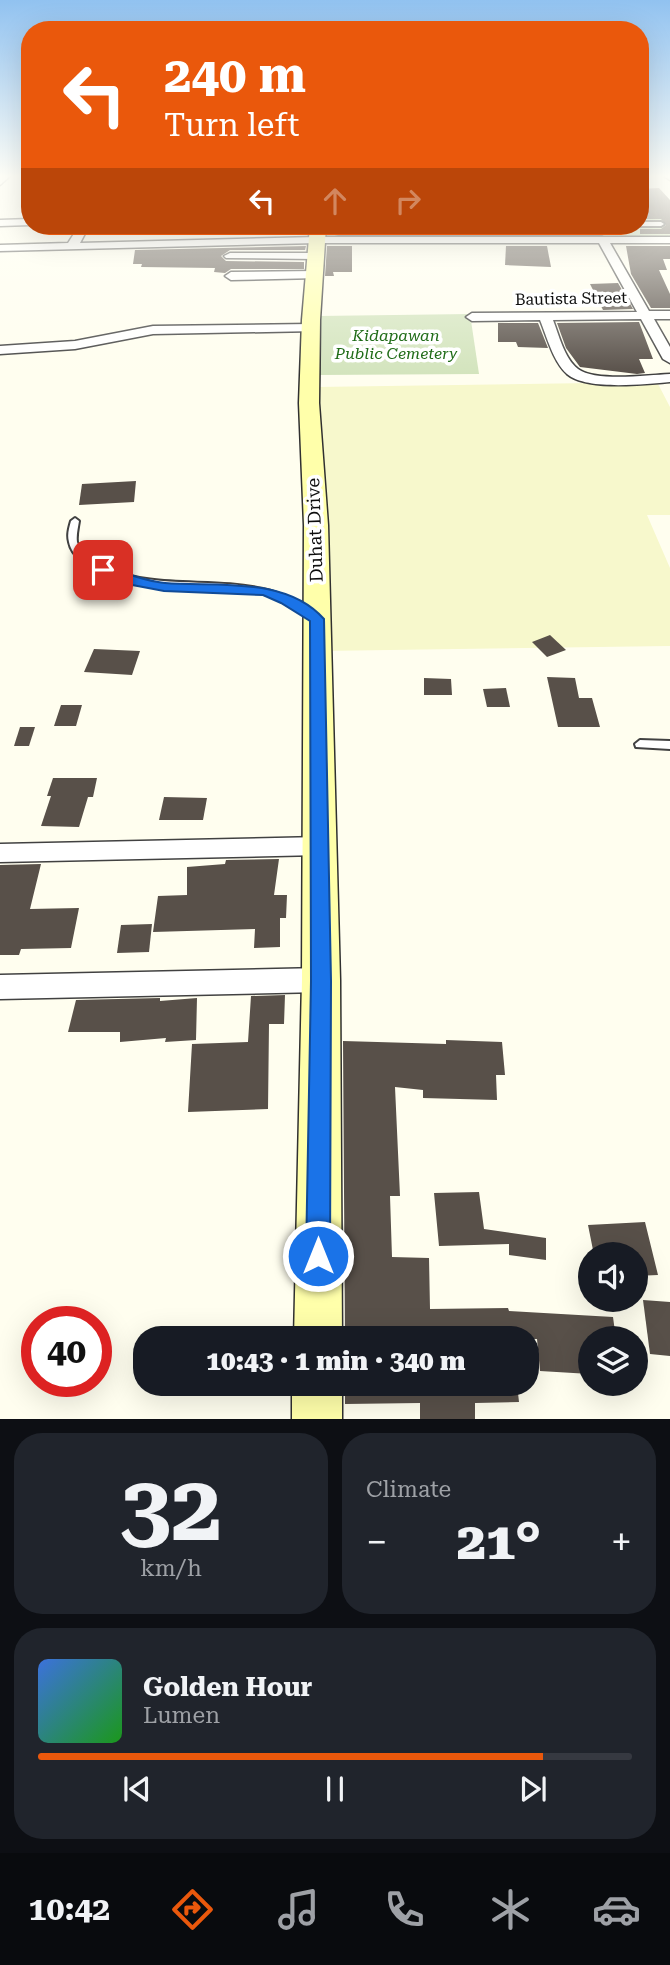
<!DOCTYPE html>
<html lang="en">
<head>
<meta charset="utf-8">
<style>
	:root { --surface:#171b24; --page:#20242c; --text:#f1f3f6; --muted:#9ea1a6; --line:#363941; --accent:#ea580c }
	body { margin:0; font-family:"Roboto Serif",serif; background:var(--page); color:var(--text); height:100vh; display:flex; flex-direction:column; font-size:26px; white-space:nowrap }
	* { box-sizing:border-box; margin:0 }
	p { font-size:23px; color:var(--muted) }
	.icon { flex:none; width:38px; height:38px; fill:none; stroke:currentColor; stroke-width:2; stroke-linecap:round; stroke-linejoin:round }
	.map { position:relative; height:1419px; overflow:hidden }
	.details { display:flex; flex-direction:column; gap:14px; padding:14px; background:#0d0f14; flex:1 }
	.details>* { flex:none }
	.banner { position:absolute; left:21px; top:21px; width:628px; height:214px; border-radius:28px; box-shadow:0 7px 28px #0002; background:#ea580c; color:#fff; overflow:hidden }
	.fabs { position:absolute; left:578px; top:1242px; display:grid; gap:14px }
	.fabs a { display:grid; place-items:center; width:70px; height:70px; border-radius:50%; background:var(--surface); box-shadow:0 7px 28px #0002; font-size:35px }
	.speed { position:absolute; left:21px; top:1306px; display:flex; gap:14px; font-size:35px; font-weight:700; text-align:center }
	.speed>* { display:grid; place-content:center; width:91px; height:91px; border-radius:50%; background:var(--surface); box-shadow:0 7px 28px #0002; line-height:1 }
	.speed .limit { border:10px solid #d22; background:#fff; color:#111 }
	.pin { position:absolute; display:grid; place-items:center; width:60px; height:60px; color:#fff; margin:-30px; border-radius:14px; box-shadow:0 4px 10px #0006 }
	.me { position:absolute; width:77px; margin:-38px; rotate:0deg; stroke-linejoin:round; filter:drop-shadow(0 0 5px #0008) }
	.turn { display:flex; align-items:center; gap:24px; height:147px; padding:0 28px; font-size:32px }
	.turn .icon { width:91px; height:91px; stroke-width:2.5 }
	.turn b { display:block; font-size:49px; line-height:60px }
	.lanes { display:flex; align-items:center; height:66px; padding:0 28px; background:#0003; justify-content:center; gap:35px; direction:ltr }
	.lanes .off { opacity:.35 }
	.big { font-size:52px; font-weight:800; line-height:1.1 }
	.details .card { flex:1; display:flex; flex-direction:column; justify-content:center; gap:10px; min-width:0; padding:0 24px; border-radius:28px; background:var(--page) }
	.details .dial { align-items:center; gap:0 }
	.dial b { font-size:91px; line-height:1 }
	.song { display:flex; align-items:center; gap:21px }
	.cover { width:84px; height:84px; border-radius:10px; background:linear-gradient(135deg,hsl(220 70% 55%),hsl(120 70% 35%)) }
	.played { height:7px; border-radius:4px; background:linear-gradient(90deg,var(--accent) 85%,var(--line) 85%) }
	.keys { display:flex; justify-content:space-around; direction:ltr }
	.heat { display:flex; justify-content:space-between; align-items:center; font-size:38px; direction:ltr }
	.details .tiles { flex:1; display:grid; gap:14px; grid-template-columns:1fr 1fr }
	.card:last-child { grid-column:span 2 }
	.trip { position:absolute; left:133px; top:1326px; width:406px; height:70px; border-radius:28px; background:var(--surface); box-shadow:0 7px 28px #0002; font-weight:800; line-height:70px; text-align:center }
	.dock { display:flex; height:112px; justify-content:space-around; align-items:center; background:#090b0e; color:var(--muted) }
	.dock .icon { width:49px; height:49px }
	.dock .selected { color:var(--accent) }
	.dock b { font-size:32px; color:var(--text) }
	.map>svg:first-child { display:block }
</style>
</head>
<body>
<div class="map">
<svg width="670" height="1419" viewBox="0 0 670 1419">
	<rect width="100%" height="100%" fill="#fffeef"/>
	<polygon fill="#f7f8cc" points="657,382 670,407 670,515 647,515 670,568 670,646 321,651 316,387"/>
	<g fill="#d3e4bd">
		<polygon points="641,179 670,221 670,238 322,238 323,226 640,226"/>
		<polygon points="470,314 479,374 318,375 318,316"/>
	</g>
	<g fill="#585049">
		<polygon points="659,188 670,200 670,234 640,234 640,229 661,229 666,225 661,219 640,219 640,189"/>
		<polygon points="306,246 305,250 230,250 221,256 226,261 304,262 304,269 231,269 225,273 214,272 215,268 141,267 142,264 133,264 135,250"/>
		<polygon points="327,246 352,246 352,272 333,272 334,276 325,276"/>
		<polygon points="506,246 547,246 551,267 505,265"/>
		<polygon points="626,246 670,246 670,259 663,259 667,270 659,270 670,294 670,308 651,308 631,274"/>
		<polygon points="618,283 633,309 603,310 590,284"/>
		<polygon points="639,322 653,359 639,359 645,373 637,374 580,367 566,348 557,323"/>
		<polygon points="498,323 538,323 548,348 518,347 516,342 498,342"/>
		<polygon points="136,481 134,502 79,505 82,484"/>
		<polygon points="550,635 566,650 547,657 532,642"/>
		<polygon points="94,649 140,651 132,675 84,672"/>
		<polygon points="547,677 575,678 579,698 592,698 600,727 558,727"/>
		<polygon points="424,678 451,679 452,695 424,695"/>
		<polygon points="506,688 510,707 487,707 483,689"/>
		<polygon points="61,705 82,705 76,726 54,726"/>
		<polygon points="20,727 35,727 29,746 14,746"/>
		<polygon points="53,778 97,778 93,797 88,797 79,827 41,826 51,796 47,796"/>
		<polygon points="164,797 207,798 203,820 159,820"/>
		<polygon points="279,859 274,895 287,895 286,918 280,918 280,947 254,948 255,929 153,932 158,896 187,895 187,867 225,864 226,860"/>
		<polygon points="41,864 30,909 79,908 71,948 21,949 19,955 0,955 0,865"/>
		<polygon points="152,924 149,952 117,953 121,925"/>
		<polygon points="285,995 284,1024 269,1024 268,1109 188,1112 192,1044 248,1042 251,996"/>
		<polygon points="160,998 160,1001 197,998 196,1040 165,1042 166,1038 120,1042 120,1032 68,1032 76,1000"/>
		<polygon points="446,1040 502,1042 505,1075 496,1075 497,1100 423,1098 423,1090 395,1087 400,1196 390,1196 392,1257 429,1258 430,1309 508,1308 509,1311 613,1317 616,1339 590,1339 590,1374 540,1371 537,1339 345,1339 343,1041 446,1044"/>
		<polygon points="479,1192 484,1229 546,1238 546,1260 509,1255 509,1244 439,1246 434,1193"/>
		<polygon points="645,1222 658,1275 635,1276 635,1255 594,1255 588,1225"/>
		<polygon points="643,1300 670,1302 670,1356 650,1354"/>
		<polygon points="345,1384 517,1384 519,1402 475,1403 475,1419 420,1419 420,1403 345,1404"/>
	</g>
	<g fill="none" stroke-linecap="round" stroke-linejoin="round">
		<defs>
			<g id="lane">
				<polygon points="640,222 661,222 664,224 661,226 640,226"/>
				<polygon points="335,226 341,226 340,231 600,231 603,233 600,235 343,235 335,233"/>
				<path d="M75,518L79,521C78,528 76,535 77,542C81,555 94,561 104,567C155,590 210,577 263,589C283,593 305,605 320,618L315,621L312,620C297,611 282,599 264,594C245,589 224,590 205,589C169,588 133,587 99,571C87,565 72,557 69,542C67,535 69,528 71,521Z"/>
				<polygon points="640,740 670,741 670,749 636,747 635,744"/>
			</g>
			<g id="street">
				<polygon points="0,176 10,176 0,185"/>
				<polygon points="664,176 670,176 670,180"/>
				<polygon points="30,219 30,225 0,226 0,220"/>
				<path d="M79,226H89L80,243L317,237H670V243H610L649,311H670V319H654L670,347V363L663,359L641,319L553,320C559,335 564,358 578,369C595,382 648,375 670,374V382C645,384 587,391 567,374C553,361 547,337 540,320L472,321L466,317L472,313L637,312L599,243H317L0,251V245L68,243Z"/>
				<polygon points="230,253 316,253 322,256 316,259 226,258 224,256"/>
				<polygon points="314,271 320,275 318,278 231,280 225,276 231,272"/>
				<polygon points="311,324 317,328 316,331 153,334 75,349 0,354 0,346 75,341 153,326"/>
				<polygon points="320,837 328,839 332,846 328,853 320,855 0,862 0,844"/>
				<polygon points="321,968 330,972 334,980 330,988 321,992 0,999 0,975"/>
			</g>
			<g id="secondary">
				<polygon points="310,226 326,226 320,320 319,403 328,525 340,980 342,1339 294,1339 302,980 304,525 299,403 302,320"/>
				<rect x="292" y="1384" width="50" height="35"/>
			</g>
		</defs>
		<use href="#lane" stroke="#414141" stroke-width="4"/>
		<use href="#street" stroke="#414141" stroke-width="3"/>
		<use href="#secondary" stroke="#303030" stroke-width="3"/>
		<use href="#lane" fill="#fff" fill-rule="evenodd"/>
		<use href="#street" fill="#fff" fill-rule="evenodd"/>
		<use href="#secondary" fill="#ffa" fill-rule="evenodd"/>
	</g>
	<linearGradient id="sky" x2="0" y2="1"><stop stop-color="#91c2f0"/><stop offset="0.47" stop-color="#fffff8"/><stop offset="1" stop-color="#fffff8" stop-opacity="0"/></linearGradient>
	<rect width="670" height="375" fill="url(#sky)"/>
	<path fill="#1a73e8" stroke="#114b97" stroke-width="2" d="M103,566C124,572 143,581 165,583C217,587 286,576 324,619L331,981L330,1256L327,1265L318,1269L309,1265L306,1256L311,981L310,621L281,603L263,595L164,591L127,584L98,573L96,570Z"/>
	<g text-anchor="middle" stroke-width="7" stroke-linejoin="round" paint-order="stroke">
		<g font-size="16" fill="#0e0e0e" stroke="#fff">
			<text transform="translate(571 298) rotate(-1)" y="6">Bautista Street</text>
		</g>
		<g font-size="16" font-style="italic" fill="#206c18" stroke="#fff">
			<text x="396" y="341">Kidapawan<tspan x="396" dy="18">Public Cemetery</tspan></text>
		</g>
		<g font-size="18" fill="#0e0e0e" stroke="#fff">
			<text transform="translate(315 530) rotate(-92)" y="6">Duhat Drive</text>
		</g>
	</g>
</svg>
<div class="fabs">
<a><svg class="icon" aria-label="sound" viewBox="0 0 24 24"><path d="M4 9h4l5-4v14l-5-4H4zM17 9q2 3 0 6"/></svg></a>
<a><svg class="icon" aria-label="layers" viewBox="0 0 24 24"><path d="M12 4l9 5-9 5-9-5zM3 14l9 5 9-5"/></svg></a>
</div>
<div class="speed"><div class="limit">40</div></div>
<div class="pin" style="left:103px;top:570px;background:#d93025"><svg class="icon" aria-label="arrive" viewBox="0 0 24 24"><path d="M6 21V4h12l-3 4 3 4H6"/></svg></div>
<svg class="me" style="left:318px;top:1256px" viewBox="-20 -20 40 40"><circle r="17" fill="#1a73e8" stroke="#fff" stroke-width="3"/><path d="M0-11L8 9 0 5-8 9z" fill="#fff"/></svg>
<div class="trip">10:43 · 1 min · 340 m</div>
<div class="banner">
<div class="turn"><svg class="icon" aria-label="left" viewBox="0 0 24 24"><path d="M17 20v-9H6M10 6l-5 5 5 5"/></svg><div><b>240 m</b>Turn left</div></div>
<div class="lanes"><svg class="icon" aria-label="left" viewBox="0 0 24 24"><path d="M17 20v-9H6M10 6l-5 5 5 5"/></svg><svg class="icon off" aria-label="ahead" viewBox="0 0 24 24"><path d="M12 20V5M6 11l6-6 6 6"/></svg><svg class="icon off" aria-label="right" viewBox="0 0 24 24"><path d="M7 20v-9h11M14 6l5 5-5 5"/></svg></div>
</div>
</div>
<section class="details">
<div class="tiles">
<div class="card dial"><b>32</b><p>km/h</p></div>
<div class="card"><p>Climate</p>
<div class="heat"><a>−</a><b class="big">21°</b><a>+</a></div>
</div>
<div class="card">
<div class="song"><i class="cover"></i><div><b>Golden Hour</b><p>Lumen</p></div></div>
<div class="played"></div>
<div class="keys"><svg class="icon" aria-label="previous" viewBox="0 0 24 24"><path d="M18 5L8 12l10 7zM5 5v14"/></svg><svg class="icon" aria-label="pause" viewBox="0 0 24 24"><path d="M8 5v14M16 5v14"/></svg><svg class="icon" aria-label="next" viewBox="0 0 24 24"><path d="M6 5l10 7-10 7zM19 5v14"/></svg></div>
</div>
</div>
</section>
<nav class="dock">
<b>10:42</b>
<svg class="icon selected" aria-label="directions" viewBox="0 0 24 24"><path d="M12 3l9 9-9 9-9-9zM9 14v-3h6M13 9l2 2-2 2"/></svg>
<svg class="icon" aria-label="music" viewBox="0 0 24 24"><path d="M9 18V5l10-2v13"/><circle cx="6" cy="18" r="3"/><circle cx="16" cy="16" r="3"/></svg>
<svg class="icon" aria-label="phone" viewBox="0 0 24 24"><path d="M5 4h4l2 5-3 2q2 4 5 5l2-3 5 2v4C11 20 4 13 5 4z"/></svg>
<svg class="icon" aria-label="climate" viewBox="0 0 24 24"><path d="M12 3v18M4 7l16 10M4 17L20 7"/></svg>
<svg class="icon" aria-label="car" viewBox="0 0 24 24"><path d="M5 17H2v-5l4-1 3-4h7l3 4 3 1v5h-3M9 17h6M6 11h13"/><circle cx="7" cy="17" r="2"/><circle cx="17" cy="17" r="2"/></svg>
</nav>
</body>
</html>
